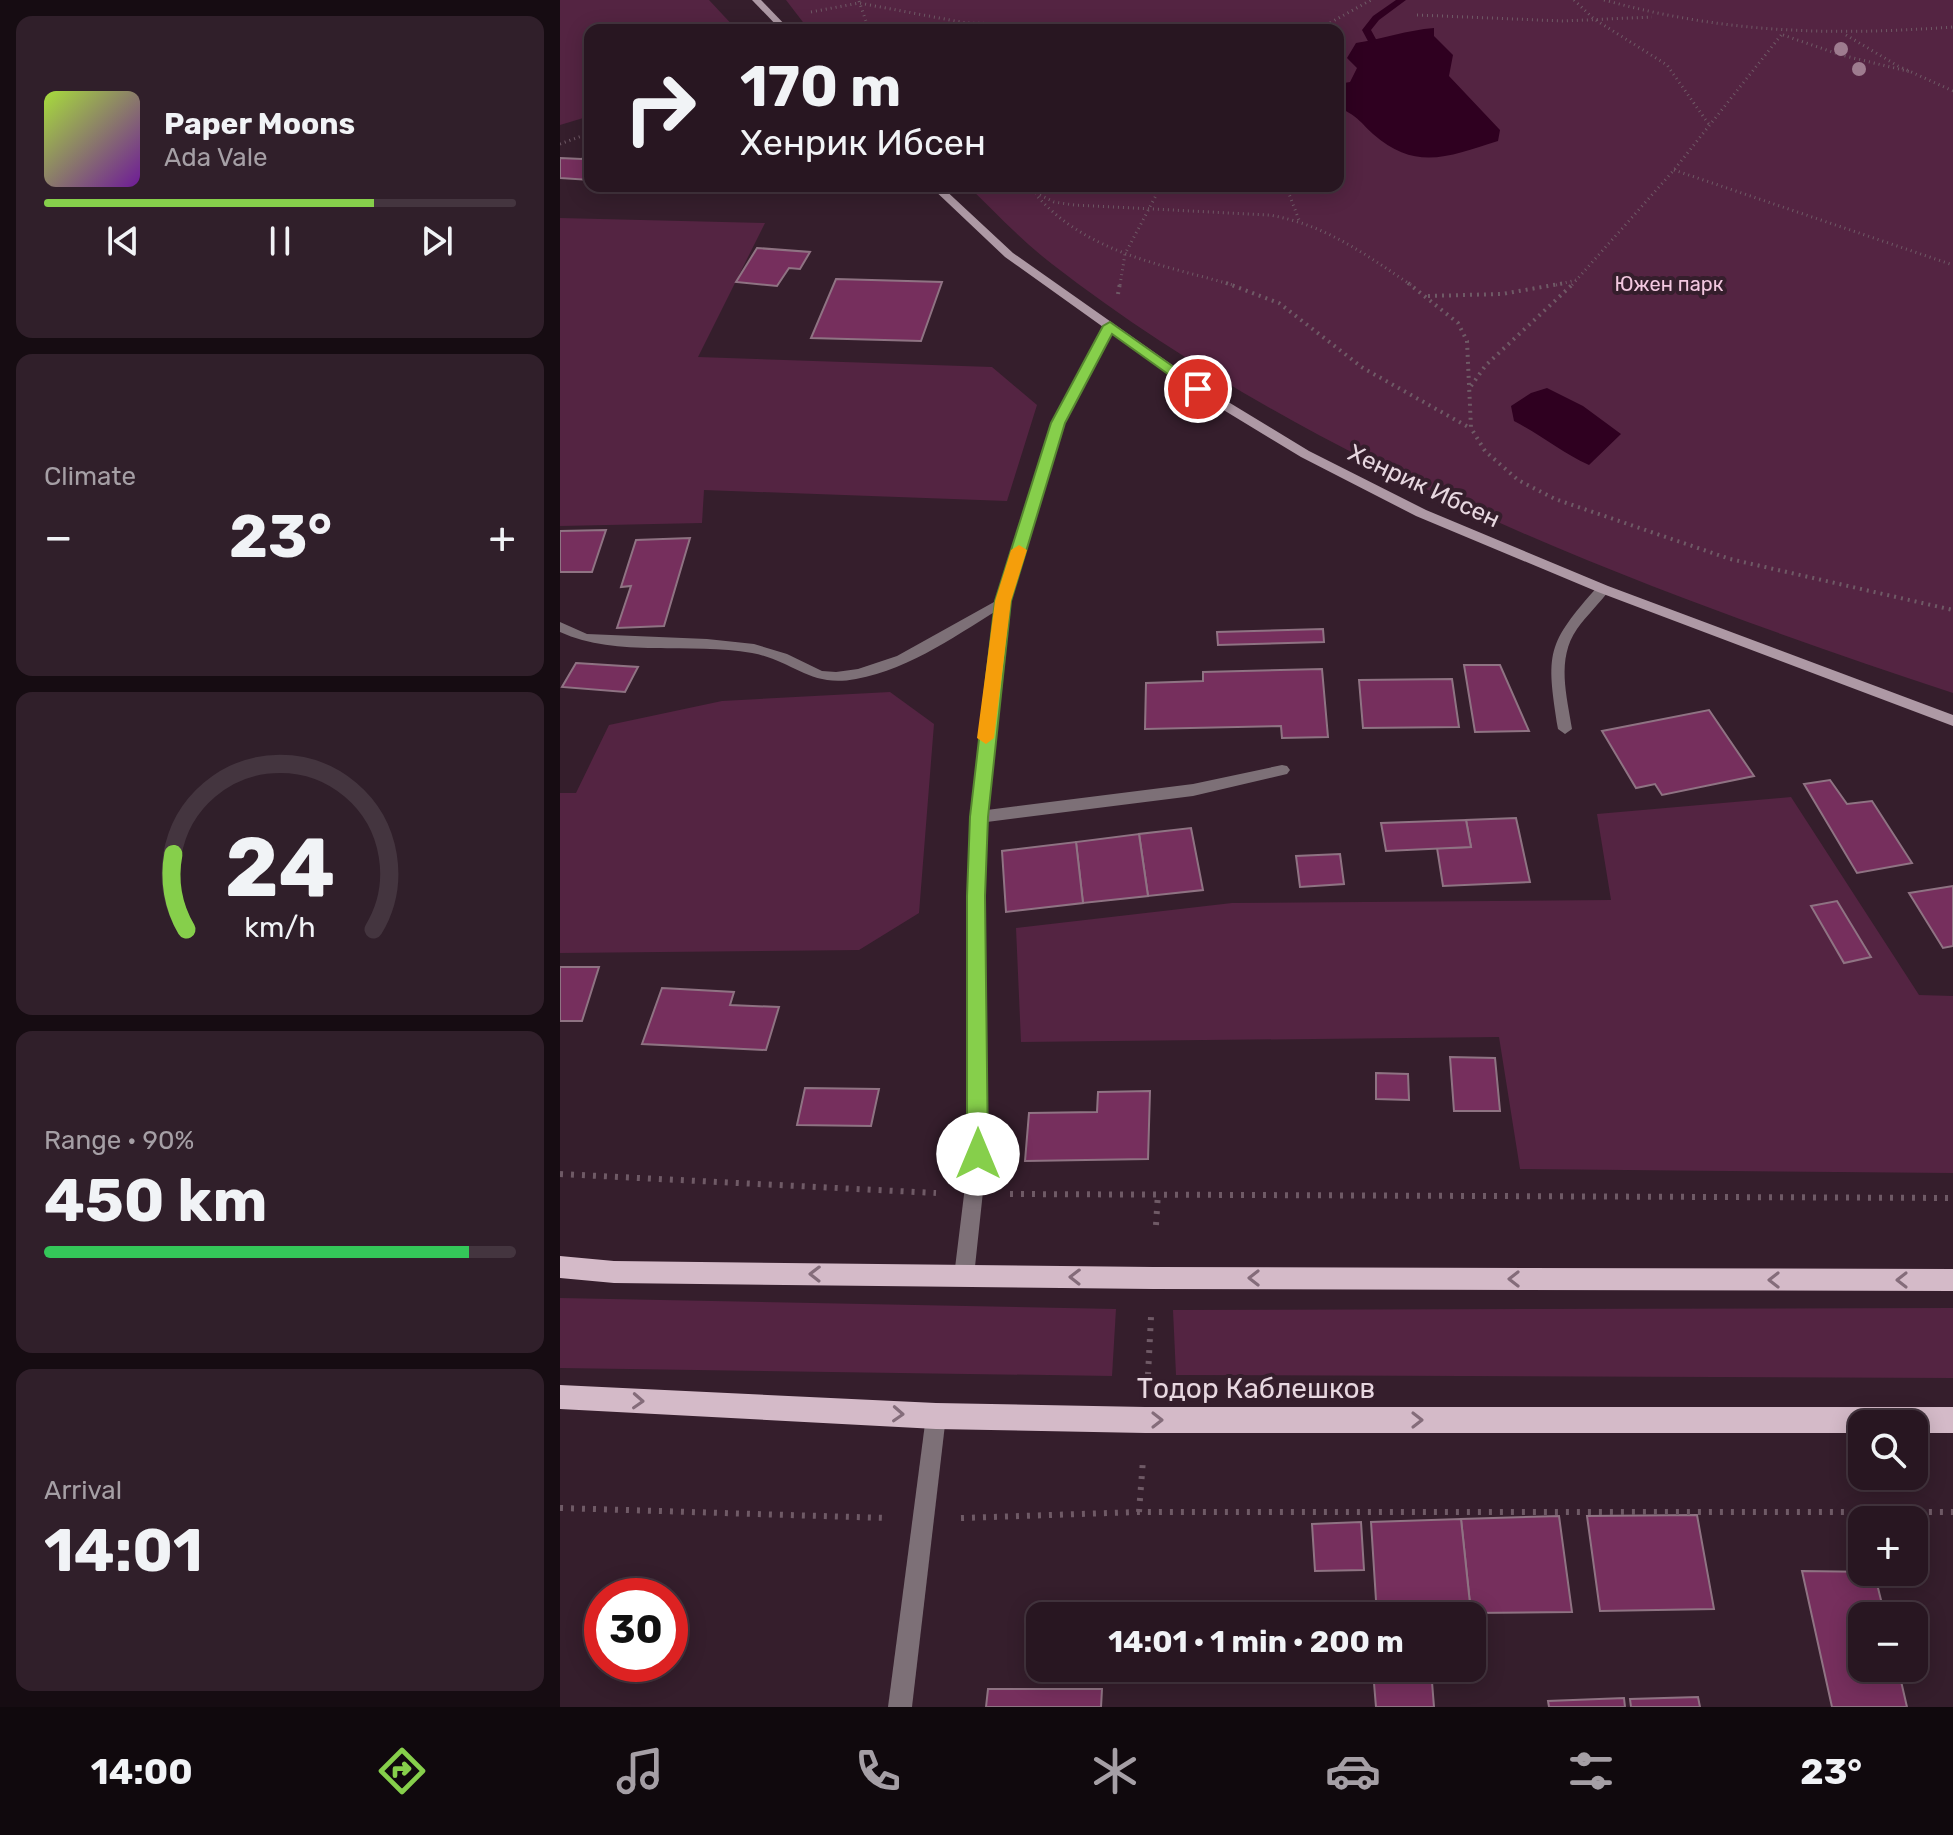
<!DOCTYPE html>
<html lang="en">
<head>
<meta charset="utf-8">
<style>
	:root { --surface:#281621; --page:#301f2a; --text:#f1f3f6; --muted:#a59fa5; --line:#44353f; --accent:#86cf4b }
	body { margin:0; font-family:Rubik,sans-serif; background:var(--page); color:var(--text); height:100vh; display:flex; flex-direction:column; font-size:30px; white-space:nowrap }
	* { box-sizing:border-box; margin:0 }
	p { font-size:26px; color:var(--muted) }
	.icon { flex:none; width:44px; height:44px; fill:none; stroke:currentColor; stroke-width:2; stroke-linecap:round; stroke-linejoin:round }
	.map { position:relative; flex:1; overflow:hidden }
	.panel { display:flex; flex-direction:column; gap:16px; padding:16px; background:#160c12; width:560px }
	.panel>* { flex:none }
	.banner { position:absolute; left:24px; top:24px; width:760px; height:168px; border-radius:16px; box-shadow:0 4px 20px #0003,0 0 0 2px var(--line); background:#281621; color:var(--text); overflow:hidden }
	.buttons { position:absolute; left:1288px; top:1410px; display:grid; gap:16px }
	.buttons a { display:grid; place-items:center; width:80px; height:80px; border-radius:16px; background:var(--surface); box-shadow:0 4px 20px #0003,0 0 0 2px var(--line); font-size:40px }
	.speed { position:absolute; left:24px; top:1578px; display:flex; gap:16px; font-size:40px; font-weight:700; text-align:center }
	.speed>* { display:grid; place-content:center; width:104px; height:104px; border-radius:50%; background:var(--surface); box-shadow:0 4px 20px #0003,0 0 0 2px var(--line); line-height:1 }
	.speed .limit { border:12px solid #d22; background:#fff; color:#111 }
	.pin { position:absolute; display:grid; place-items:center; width:68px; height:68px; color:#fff; margin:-34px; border:4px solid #fff; border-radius:50%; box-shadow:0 2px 8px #0007 }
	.me { position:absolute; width:88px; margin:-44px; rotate:0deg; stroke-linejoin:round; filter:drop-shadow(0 0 6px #0008) }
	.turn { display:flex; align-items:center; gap:28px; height:168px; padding:0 24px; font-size:36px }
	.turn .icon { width:104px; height:104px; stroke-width:2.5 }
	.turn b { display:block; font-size:56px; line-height:68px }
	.big { font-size:60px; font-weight:700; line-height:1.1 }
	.panel .card { flex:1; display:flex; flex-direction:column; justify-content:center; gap:12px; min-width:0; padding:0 28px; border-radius:16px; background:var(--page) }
	.panel .dial { align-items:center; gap:0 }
	.dial svg { height:208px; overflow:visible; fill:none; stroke:var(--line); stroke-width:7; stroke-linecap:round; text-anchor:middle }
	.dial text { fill:var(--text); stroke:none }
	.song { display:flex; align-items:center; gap:24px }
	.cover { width:96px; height:96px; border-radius:12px; background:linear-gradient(135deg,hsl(80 70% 55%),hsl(280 70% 35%)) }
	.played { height:8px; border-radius:4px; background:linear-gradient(90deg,var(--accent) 70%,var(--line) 70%) }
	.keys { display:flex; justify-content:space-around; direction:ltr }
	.heat { display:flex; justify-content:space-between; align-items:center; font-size:44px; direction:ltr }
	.charge { height:12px; border-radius:6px; background:linear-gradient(90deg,#34c759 90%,var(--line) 0) }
	.trip { position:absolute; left:466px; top:1602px; width:460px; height:80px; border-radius:16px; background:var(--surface); box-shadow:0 4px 20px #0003,0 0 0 2px var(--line); font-weight:700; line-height:80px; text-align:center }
	.menu { display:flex; height:128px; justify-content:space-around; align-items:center; background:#10090d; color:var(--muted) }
	.menu .icon { width:56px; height:56px }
	.menu .on { color:var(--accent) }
	.menu b { font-size:36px; color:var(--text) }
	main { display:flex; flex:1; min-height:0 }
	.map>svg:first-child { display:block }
</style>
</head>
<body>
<main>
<section class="panel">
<div class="card">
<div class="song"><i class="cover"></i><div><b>Paper Moons</b><p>Ada Vale</p></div></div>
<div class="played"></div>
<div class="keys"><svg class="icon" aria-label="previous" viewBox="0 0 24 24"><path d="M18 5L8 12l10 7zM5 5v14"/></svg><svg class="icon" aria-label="pause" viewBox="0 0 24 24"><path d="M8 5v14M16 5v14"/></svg><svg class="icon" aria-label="next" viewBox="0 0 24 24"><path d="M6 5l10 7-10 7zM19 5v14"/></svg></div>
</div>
<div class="card"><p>Climate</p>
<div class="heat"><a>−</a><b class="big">23°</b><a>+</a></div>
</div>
<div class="card dial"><svg viewBox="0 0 100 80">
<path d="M14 69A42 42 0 1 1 86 69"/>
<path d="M14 69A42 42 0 0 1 9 40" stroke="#86cf4b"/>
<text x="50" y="56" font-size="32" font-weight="700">24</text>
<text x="50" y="72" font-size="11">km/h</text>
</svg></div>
<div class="card"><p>Range · 90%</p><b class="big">450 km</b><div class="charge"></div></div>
<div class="card"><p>Arrival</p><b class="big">14:01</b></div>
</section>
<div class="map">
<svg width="1393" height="1707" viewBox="0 0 1393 1707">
	<rect width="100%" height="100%" fill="#351e2c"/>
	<g fill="#542442">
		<polygon points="0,0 149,0 177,30 30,30 30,116 0,125"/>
		<path d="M226,0H1393V693C1080,589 756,468 492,264C462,241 435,212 408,186H778V30H249Z"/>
		<polygon points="0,218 205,223 138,357 432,367 477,405 447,501 144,490 142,523 0,526"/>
		<polygon points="330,692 374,724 359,913 299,950 0,953 0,793 16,793 49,725 162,701"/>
		<polygon points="1231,797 1359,995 1393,996 1393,1173 960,1169 939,1037 461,1042 456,928 672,903 1051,900 1037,814"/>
		<polygon points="0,1298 556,1309 552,1376 0,1368"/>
		<polygon points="1393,1308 1393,1378 616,1375 613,1310"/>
	</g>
	<g fill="#2f0020">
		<path d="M874,28V36L893,55L889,76L940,130L938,141C890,156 856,172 813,134C800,122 796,114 778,108V84L790,82L797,68L787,58L796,43C823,39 847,30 874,28Z"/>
		<path d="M987,388L1023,406L1061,434L1029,465C1001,452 981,435 954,421L951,406L971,393Z"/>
	</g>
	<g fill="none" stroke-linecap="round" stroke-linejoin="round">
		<polygon fill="#2f0020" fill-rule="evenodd" points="836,0 846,0 819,20 811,30 817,41 809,43 802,30 813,16"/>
	</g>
	<g fill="#762f5d" stroke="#8f7383" stroke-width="2">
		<polygon points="30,150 30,180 0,178 0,158 22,159"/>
		<polygon points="197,248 250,252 240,269 229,268 217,286 176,282"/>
		<polygon points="276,279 382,282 361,341 251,338"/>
		<polygon points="46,530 32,572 0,572 0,531"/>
		<polygon points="130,538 104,626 57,628 71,586 61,587 76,540"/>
		<polygon points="763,629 764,642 658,645 657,632"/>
		<polygon points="16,663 78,667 65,692 2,687"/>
		<polygon points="904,665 940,665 969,731 915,732"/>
		<polygon points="762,669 768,737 722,738 721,726 585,729 586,683 643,681 643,672"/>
		<polygon points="892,679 899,727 803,728 799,680"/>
		<polygon points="1149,710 1194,776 1102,795 1095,784 1076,788 1042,731"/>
		<polygon points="1270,780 1287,804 1312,801 1352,863 1297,873 1244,784"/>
		<polygon points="956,818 970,882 883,886 877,848 911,847 906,820"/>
		<polygon points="906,820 911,847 826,851 821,823"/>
		<polygon points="631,828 643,890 588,896 579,834"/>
		<polygon points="579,834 588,896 523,903 516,842"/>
		<polygon points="516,842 523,903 446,912 442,851"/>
		<polygon points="780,854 784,884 740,887 736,856"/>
		<polygon points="1393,886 1393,946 1383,948 1349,893"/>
		<polygon points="1277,901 1311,957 1284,963 1251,906"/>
		<polygon points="0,967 39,967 22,1021 0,1021"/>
		<polygon points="102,988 174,992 170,1005 219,1007 206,1050 82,1044"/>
		<polygon points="890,1057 935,1058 940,1111 894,1111"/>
		<polygon points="816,1073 848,1074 849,1100 816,1099"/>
		<polygon points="245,1088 319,1089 311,1126 237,1125"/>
		<polygon points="590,1091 588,1159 465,1161 469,1113 537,1112 538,1092"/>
		<polygon points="1137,1515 1154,1609 1040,1611 1027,1516"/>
		<polygon points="999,1516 1012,1612 911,1613 901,1519"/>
		<polygon points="901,1519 911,1613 817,1616 811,1522"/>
		<polygon points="801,1522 804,1570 755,1571 752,1524"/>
		<polygon points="1242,1571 1314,1572 1325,1616 1302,1616 1302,1668 1338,1668 1347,1707 1272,1707"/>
		<polygon points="872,1682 874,1707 816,1707 814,1683"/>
		<polygon points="428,1689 542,1689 541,1707 426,1707"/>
		<polygon points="1138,1697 1140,1707 1071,1707 1070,1699"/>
		<polygon points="1064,1698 1065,1707 989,1707 988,1701"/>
	</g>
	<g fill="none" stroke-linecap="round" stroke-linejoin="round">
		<g stroke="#6f5a66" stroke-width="3" stroke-dasharray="1 4" stroke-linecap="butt">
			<polyline points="1014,0 1034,19 1107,65 1150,126"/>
			<path d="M1044,0C1164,33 1270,36 1393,27"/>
			<polyline points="299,1 309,30"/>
			<polyline points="251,12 299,3 406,23 733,30"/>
			<polyline points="857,15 1003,21 1092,17"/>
			<polyline points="757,30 811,0"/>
			<polyline points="1223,35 1281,55 1351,72"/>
			<polyline points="1286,35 1338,66 1393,91"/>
			<polyline points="0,144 30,133"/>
			<polyline points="1114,170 1393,265"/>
			<path d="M462,186L494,202L514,205L709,215C764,224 805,254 851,285"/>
			<polyline points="726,186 739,220"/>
			<polyline points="424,190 438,186"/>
			<path d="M478,197C528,253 603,265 673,285"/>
			<polyline points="560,285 565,254 601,186"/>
			<polyline points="996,285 1016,280"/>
			<polyline points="1012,285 1114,170 1222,34"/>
		</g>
		<g stroke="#6f5a66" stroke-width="4" stroke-dasharray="2 5" stroke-linecap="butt">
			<polyline points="666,283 719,303 803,368 910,428"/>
			<polyline points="848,283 898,323 907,341 911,428 925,451 958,480 995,499 1170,559 1393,610"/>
			<polyline points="558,294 560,283"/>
			<polyline points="868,296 942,294 1005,283"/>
			<polyline points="911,386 926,365 1014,283"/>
		</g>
		<g stroke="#6f5a66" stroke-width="6" stroke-dasharray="3 8" stroke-linecap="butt">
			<polyline points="0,1174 376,1193"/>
			<polyline points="450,1194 1393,1198"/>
			<polyline points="596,1225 598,1193"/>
			<polyline points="588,1375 591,1317"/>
			<polyline points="0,1508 327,1518"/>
			<polyline points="579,1512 583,1460"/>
			<polyline points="401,1518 579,1512 1393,1512"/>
		</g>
		<g fill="#7d7077" fill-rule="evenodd">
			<path d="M1043,585L1050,589C1040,603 1027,615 1017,629C996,659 1007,696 1012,729L1005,734L998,729C986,652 986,645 1038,586Z"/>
			<path d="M443,597L448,598L450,601L448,604C400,632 352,669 296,679C249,688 234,661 192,653C131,642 57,658 0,632V622L27,634L147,639L194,644L227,654L262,671L276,672L298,669L337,656Z"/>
			<polygon points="722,765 727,766 730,770 727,774 633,796 419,823 411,817 419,811 633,784"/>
		</g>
		<g fill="#7d7077" fill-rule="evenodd">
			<polygon points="550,323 556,326 504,423 450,601 427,817 424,896 427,1154 414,1276 411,1282 404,1285 397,1282 394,1276 409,1154 408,896 411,817 436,601 492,423 544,326"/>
			<polygon points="376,1406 383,1409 386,1416 352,1707 328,1707 366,1416 369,1409"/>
		</g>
		<g fill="#ae99a5" fill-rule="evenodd">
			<polygon points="192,0 201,0 230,30 221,30"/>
			<polygon points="370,186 381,186 453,253 642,386 749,451 866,510 1048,586 1393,715 1393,726 1038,592 856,516 741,457 634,392 445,257"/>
		</g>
		<g fill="#d4bac8" fill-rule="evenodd">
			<polygon points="0,1256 54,1261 593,1267 1393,1269 1393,1291 593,1289 54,1283 0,1278"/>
			<polygon points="0,1385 376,1403 585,1407 1393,1407 1393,1433 1354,1433 1354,1424 1302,1424 1302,1433 585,1433 376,1429 0,1409"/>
		</g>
	</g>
	<g fill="#9e7c8f">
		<circle cx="1281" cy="49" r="7"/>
		<circle cx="1299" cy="69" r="7"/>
	</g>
	<defs><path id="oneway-chevron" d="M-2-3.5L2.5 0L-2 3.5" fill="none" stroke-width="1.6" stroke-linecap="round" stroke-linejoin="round" transform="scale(2)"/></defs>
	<g stroke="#846c7a">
		<use href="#oneway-chevron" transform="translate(255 1274) rotate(-179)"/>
		<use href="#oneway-chevron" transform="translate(515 1277) rotate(-179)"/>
		<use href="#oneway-chevron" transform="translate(694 1278) rotate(-180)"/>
		<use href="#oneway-chevron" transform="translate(954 1279) rotate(-180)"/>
		<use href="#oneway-chevron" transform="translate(1214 1280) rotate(-180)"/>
		<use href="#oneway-chevron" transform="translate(1342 1280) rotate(180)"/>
		<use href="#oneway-chevron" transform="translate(78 1401) rotate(3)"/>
		<use href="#oneway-chevron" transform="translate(338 1414) rotate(3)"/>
		<use href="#oneway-chevron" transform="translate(597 1420)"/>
		<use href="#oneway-chevron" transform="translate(857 1420)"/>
	</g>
	<polygon fill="#86cf4b" stroke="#578731" stroke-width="2" points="550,322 645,389 633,392 552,334 505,423 451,601 428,817 425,896 428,1154 425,1161 410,1161 407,1154 407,896 410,817 435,601 491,423 543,326"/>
	<polygon fill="#f59e0b" points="459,545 467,550 451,601 434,738 426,744 417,738 435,601 451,550"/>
	<g text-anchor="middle" stroke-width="8" stroke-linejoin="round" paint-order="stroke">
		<g font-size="20" fill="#f3c8e0" stroke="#351e2c">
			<text x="1109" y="291">Южен парк</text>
		</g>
		<g font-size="24" fill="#e7d7e0" stroke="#351e2c">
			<text transform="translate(864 486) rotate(25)" y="8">Хенрик Ибсен</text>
		</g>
		<g font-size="28" fill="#e7d7e0" stroke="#351e2c">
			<text x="696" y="1398">Тодор Каблешков</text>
		</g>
	</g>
</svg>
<div class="buttons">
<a><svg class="icon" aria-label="search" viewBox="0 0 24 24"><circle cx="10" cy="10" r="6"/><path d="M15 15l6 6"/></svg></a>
<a>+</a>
<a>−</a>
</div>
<div class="speed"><div class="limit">30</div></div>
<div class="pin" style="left:638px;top:389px;background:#d93025"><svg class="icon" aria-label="arrive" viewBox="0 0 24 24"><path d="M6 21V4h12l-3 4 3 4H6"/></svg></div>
<svg class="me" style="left:418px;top:1154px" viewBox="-20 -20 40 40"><circle r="19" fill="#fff"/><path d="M0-13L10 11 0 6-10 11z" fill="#86cf4b"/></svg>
<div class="trip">14:01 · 1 min · 200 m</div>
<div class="banner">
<div class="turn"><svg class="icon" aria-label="right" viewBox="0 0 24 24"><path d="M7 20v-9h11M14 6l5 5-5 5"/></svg><div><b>170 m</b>Хенрик Ибсен</div></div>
</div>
</div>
</main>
<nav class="menu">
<b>14:00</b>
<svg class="icon on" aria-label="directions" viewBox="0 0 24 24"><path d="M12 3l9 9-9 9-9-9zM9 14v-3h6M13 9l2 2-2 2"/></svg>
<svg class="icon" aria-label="music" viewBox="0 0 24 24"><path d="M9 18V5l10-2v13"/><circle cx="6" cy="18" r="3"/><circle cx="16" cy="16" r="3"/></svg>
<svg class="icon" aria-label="phone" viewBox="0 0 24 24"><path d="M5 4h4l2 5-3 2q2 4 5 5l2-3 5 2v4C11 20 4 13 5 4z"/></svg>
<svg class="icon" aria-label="climate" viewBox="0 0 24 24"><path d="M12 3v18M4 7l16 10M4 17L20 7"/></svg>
<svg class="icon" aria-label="car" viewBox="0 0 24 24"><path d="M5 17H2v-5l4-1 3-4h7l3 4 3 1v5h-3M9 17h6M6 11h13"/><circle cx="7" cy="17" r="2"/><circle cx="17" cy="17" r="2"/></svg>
<svg class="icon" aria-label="filters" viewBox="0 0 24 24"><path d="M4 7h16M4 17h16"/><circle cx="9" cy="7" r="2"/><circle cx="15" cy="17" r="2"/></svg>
<b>23°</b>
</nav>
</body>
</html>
